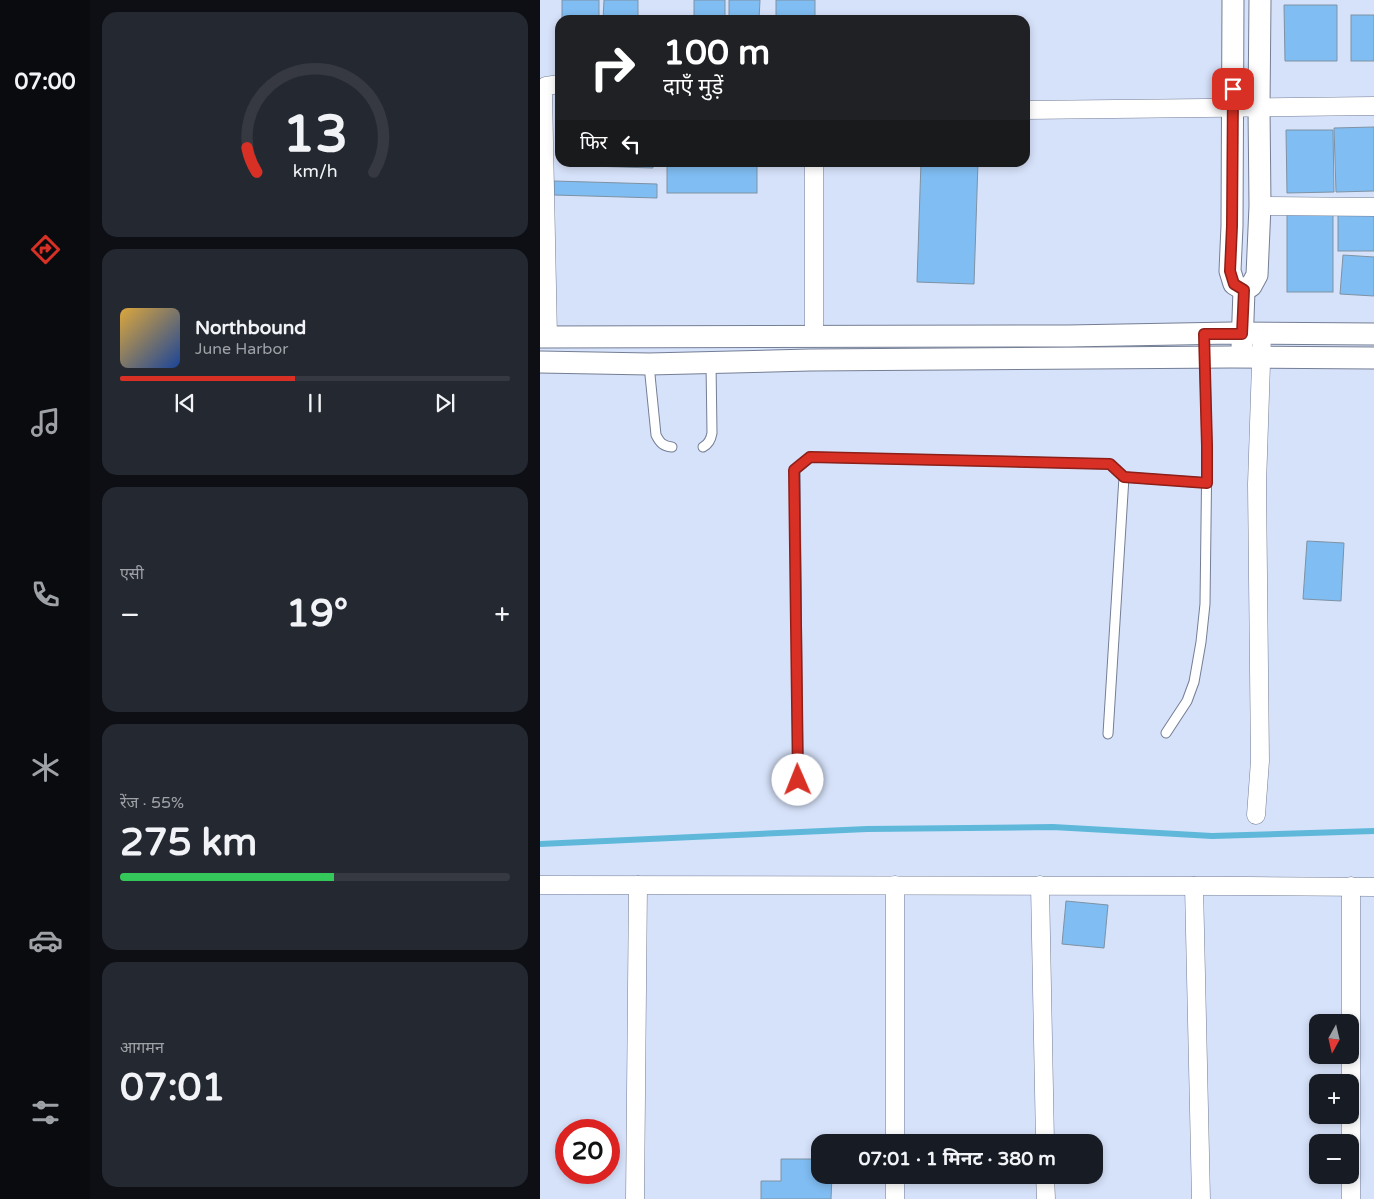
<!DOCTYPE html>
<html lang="hi">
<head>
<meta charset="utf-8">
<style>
	:root { --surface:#171b24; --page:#242831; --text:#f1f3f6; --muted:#9ea1a6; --line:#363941; --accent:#d93025 }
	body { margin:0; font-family:"Varela Round","Noto Sans Devanagari",sans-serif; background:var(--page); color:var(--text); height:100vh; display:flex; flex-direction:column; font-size:19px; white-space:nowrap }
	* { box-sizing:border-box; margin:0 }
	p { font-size:16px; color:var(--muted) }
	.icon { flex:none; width:28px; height:28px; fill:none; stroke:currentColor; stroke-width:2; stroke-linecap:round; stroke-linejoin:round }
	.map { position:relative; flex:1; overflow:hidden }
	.sheet { display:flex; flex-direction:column; gap:12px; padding:12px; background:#0d0f14; width:450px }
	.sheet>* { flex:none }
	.hud { position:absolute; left:15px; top:15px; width:475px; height:152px; border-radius:15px; box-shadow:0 2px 8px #0003; background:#202124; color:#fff; overflow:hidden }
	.needle { width:32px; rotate:188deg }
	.controls { position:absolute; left:769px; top:1014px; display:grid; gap:10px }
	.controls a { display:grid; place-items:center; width:50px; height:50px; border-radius:10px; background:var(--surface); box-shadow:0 2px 8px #0003; font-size:25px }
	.speed { position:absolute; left:15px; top:1119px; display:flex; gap:10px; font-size:25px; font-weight:700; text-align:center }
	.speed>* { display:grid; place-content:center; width:65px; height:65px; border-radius:50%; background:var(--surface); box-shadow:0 2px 8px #0003; line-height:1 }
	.speed .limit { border:8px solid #d22; background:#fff; color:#111 }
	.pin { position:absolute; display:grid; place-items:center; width:42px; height:42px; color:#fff; margin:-21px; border-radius:10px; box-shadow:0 2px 8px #0006 }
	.me { position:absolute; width:55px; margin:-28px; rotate:359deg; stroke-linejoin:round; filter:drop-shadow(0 0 4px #0008) }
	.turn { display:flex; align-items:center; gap:18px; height:105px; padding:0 25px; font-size:22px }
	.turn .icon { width:65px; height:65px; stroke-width:2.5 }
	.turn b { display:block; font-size:35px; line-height:42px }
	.then { display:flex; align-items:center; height:48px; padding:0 25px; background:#0003; gap:10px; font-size:19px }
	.big { font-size:38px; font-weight:700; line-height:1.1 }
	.sheet .tile { flex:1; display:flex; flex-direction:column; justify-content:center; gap:8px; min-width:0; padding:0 18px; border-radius:15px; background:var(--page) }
	.sheet .dial { align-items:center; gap:0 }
	.dial svg { height:130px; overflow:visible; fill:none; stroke:var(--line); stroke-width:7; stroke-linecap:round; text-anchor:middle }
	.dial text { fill:var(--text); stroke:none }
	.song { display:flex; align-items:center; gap:15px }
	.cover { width:60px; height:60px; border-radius:8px; background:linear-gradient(135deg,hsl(40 70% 55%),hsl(220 70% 35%)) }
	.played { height:5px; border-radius:2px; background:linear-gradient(90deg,var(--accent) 45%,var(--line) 45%) }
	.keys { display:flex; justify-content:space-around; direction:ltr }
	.heat { display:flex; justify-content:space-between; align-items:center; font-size:28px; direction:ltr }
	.charge { height:8px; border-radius:4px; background:linear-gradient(90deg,#34c759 55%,var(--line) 0) }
	.trip { position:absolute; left:271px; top:1134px; width:292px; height:50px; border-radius:15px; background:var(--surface); box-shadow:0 2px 8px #0003; font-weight:700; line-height:50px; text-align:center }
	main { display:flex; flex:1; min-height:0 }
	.menu { display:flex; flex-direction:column; width:90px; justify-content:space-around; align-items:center; background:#090b0e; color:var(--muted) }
	.menu .icon { width:35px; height:35px }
	.menu .selected { color:var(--accent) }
	.menu b { font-size:22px; color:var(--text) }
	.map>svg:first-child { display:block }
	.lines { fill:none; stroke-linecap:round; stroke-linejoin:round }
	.stream { stroke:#5fb8da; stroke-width:6 }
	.building { fill:#80bdf2; stroke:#7e92a4 }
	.service-casing { stroke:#747e94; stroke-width:11 }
	.minor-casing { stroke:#747e94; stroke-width:19 }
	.tertiary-casing { stroke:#747e94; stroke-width:23 }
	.service { stroke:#fff; stroke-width:9 }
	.minor { stroke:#fff; stroke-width:18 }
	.tertiary { stroke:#fff; stroke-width:21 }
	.route-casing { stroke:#8d1f18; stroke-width:12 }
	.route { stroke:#d93025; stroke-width:9 }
</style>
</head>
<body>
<main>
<nav class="menu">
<b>07:00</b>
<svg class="icon selected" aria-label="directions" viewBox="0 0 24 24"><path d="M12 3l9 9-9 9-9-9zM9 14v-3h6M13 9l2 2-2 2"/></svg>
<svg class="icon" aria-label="music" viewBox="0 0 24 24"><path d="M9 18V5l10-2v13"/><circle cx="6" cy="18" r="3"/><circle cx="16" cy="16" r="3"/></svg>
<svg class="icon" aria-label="phone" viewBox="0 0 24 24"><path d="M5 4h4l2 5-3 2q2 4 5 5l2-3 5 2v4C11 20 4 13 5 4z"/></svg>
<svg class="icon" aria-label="climate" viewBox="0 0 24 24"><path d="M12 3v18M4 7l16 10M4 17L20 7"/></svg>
<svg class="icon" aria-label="car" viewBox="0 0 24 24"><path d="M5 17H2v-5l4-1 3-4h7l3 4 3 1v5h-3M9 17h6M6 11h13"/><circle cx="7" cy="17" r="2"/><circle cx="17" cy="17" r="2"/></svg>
<svg class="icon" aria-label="filters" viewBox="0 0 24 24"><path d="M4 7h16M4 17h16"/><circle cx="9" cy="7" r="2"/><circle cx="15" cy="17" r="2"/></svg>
</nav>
<section class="sheet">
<div class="tile dial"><svg viewBox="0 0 100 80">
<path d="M14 69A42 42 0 1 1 86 69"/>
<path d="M14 69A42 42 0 0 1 8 54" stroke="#d93025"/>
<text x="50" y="56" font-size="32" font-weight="700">13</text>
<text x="50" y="72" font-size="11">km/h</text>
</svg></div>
<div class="tile">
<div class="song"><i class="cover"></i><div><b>Northbound</b><p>June Harbor</p></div></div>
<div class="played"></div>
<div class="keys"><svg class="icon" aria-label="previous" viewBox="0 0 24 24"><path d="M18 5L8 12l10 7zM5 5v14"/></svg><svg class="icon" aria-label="pause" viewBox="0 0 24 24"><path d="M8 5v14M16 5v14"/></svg><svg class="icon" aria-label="next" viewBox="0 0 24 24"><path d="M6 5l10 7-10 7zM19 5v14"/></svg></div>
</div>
<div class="tile"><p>एसी</p>
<div class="heat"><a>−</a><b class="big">19°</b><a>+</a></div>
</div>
<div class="tile"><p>रेंज · 55%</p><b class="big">275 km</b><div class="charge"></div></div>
<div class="tile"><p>आगमन</p><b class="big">07:01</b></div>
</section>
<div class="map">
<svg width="834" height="1199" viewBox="0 0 834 1199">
	<rect width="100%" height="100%" fill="#d6e2fa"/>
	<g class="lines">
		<!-- stream -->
		<polyline class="stream" points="0,844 327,829 513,827 672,836 834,831"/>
	</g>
	<!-- building -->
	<g class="building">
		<rect x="22" y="0" width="37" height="20"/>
		<polygon points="64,0 98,0 98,20 63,20"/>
		<rect x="154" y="0" width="31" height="20"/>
		<polygon points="189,0 220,0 219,20 189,20"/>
		<rect x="236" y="0" width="39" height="20"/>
		<polygon points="744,5 797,5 797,61 745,61"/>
		<rect x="811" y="15" width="23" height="46"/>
		<polygon points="834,127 834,191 796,192 794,128"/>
		<polygon points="746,130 793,130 794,192 747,193"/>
		<polygon points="50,162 113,162 113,168 50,166"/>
		<rect x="127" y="162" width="90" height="31"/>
		<polygon points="381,162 438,162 434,284 377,282"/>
		<polygon points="14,181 117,184 117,198 14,195"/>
		<rect x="747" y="211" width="46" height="81"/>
		<rect x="798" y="211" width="36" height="40"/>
		<polygon points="803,255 834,257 834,296 800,294"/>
		<polygon points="767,541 804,543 801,601 763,599"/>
		<polygon points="526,901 568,905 564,948 522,944"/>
		<polygon points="241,1159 280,1159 280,1175 292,1175 291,1199 221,1199 221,1181 241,1181"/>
	</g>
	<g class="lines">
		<!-- service casing -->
		<g class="service-casing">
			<g id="service">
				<path d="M109 365 116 435C120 443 123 446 132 447"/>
				<path d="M163 447C169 444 171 439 172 433L171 363"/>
				<polyline points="626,733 647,701 654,682 661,642 665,604 667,446 664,334"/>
				<polyline points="568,734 584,477"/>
				<polyline points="258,780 255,470 270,457 570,464 584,477 667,483"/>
			</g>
		</g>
		<!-- minor casing -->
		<g class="minor-casing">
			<g id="minor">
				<polyline points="485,110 834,106"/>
				<polyline points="274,162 274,336"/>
				<polyline points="720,206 834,207"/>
				<polyline points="8,337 3,93 6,86 20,84"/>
				<polyline points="716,815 720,761 717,484 722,334"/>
				<polyline points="0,885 708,886 834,887"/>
				<polyline points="355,885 355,1142"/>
				<polyline points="500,885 505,1142"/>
				<polyline points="654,886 661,1199"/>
				<polyline points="355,1175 355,1199"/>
				<polyline points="505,1175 506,1199"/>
				<polyline points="95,1199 98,885"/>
				<polyline points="811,1199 811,886"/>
			</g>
		</g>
		<!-- tertiary casing -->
		<g class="tertiary-casing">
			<g id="tertiary">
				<polyline points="693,0 692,226 690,271 694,284 704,290"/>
				<polyline points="704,290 711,286 717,275 720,206 719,107 720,0"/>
				<polyline points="0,337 528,336 692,333 834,334"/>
				<polyline points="702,347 704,290"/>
				<polyline points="0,362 109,364 270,360 691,357 834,358"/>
			</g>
		</g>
		<!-- service -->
		<use href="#service" class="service"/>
		<!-- minor -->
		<use href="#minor" class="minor"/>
		<!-- tertiary -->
		<use href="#tertiary" class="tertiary"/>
	</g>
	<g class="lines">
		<!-- route casing -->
		<g class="route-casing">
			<polyline id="route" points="258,780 254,470 270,457 570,464 584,477 667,483 667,446 664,334 702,334 704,290 694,284 690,271 692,226 693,89"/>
		</g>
		<!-- route -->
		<use href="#route" class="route"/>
	</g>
</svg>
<div class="controls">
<a><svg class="needle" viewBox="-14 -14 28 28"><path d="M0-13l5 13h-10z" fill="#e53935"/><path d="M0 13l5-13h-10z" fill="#9ea1a6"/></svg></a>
<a>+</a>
<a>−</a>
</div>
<div class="speed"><div class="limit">20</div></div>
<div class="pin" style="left:693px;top:89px;background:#d93025"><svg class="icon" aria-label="arrive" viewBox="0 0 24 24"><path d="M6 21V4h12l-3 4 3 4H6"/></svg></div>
<svg class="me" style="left:258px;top:780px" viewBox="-20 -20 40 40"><circle r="19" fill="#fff"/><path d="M0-13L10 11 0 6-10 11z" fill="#d93025"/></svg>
<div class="trip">07:01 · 1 मिनट · 380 m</div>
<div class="hud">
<div class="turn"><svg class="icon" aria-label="right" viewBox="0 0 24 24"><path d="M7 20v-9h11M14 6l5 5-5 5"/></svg><div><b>100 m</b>दाएँ मुड़ें</div></div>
<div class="then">फिर<svg class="icon" aria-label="left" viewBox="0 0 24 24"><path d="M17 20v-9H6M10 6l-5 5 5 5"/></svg></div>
</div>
</div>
</main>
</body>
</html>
